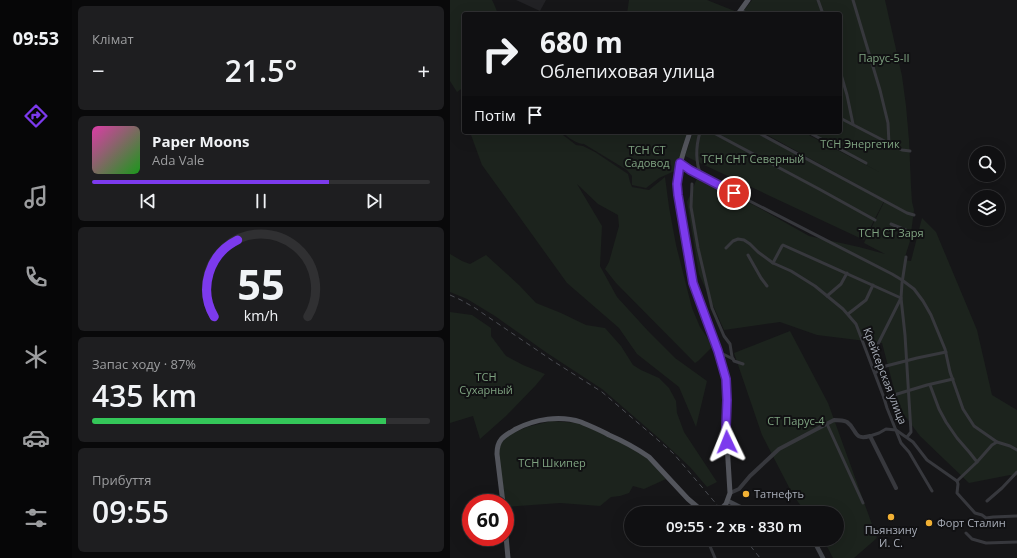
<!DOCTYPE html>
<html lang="uk">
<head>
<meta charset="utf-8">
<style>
	:root { --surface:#101012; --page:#1e1e20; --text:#f1f3f6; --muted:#9c9d9f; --line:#303032; --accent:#7c3aed }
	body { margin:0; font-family:"Open Sans",sans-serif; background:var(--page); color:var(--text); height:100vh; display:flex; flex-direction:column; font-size:15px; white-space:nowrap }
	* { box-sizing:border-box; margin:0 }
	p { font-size:13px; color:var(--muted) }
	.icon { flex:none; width:22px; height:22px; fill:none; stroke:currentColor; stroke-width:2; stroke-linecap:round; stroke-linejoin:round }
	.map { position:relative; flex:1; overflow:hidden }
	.panel { display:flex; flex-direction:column; gap:6px; padding:6px; background:#09090a; width:378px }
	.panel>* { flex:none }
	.hud { position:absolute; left:12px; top:12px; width:380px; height:122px; border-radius:4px; box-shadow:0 4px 16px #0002,0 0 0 1px var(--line); background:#101012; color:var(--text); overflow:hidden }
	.tools { position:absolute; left:519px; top:146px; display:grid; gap:8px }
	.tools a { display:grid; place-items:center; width:36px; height:36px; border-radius:50%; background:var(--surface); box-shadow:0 4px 16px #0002,0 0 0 1px var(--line); font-size:20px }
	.speed { position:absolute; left:12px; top:494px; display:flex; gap:8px; font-size:20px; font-weight:700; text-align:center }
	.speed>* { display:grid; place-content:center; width:52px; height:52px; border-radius:50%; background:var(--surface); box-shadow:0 4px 16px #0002,0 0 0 1px var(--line); line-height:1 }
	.speed .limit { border:6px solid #d22; background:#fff; color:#111 }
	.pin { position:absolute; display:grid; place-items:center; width:34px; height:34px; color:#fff; margin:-17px; border:2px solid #fff; border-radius:50%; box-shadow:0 1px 4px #0007 }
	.me { position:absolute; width:44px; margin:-22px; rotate:358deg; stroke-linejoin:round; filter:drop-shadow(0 0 3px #0008) }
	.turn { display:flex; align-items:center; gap:14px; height:84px; padding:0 12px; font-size:18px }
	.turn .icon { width:52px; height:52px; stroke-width:2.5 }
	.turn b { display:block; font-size:28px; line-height:34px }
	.then { display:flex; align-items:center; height:38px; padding:0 12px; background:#0003; gap:8px; font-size:15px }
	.big { font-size:30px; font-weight:600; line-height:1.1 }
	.panel .card { flex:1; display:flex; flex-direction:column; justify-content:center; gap:6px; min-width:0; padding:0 14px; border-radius:6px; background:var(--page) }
	.panel .dial { align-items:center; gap:0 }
	.dial svg { height:104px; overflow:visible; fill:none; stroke:var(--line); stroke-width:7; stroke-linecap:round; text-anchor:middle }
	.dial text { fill:var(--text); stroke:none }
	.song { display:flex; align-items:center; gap:12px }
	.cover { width:48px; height:48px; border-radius:6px; background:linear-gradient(135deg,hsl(320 70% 55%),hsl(120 70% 35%)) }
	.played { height:4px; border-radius:2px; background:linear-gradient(90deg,var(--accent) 70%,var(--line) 70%) }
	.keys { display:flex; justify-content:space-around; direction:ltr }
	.heat { display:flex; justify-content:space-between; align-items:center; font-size:22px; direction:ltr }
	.charge { height:6px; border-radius:3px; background:linear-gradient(90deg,#34c759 87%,var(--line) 0) }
	.trip { position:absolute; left:174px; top:506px; width:220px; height:40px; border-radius:20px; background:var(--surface); box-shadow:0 4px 16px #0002,0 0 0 1px var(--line); font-weight:600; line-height:40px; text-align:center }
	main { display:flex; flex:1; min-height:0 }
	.tabs { display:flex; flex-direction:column; width:72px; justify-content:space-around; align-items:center; background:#060607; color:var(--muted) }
	.tabs .icon { width:28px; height:28px }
	.tabs .selected { color:var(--accent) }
	.tabs b { font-size:18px; color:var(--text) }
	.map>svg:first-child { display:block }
	.built { fill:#222225 }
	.green { fill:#1c231d }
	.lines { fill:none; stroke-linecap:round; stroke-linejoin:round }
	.minor { stroke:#37383d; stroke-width:3 }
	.tertiary { stroke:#37383d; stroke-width:4 }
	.secondary { stroke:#45474d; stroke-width:4.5 }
	.primary { stroke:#53555c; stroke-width:5 }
	.rail { stroke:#4a4c52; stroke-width:1; stroke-dasharray:5 4; stroke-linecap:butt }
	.route-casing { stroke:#51269a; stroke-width:10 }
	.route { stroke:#7c3aed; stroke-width:7 }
	.poi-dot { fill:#f2b134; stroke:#111113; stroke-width:1.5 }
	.labels { text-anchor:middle; stroke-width:4; stroke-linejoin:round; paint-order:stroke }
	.park-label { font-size:11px; fill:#7fa381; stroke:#111113 }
	.street-label { font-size:11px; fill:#a8adb8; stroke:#111113 }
	.poi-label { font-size:11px; fill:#a8adb8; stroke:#111113; text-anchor:start }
</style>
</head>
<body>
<main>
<nav class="tabs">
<b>09:53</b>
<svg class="icon selected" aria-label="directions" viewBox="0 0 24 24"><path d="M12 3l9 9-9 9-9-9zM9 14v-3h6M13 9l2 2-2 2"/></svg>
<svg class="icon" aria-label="music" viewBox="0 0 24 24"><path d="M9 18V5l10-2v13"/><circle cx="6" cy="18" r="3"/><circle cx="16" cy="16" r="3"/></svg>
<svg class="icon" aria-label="phone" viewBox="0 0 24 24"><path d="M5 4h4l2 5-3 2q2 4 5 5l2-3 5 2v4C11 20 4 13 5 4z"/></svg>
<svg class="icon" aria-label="climate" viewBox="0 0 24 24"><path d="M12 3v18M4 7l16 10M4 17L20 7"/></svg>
<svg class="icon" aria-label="car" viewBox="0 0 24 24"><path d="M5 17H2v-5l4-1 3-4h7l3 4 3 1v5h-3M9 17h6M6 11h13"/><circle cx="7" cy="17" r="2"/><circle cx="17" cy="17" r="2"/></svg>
<svg class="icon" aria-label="filters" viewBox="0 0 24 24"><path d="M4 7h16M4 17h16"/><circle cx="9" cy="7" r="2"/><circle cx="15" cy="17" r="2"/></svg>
</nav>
<section class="panel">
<div class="card"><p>Клімат</p>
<div class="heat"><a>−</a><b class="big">21.5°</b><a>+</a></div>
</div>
<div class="card">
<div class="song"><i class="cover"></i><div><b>Paper Moons</b><p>Ada Vale</p></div></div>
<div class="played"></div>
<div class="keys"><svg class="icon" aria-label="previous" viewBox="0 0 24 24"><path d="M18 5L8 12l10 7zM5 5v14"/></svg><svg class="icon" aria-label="pause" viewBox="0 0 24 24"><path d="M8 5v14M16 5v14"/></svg><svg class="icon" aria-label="next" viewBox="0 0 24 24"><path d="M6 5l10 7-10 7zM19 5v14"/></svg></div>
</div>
<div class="card dial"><svg viewBox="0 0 100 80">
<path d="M14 69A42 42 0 1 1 86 69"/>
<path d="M14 69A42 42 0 0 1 32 10" stroke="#7c3aed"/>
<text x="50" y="56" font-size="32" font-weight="700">55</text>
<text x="50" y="72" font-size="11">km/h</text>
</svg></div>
<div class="card"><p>Запас ходу · 87%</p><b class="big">435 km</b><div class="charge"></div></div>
<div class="card"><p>Прибуття</p><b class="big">09:55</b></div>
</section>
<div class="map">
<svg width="567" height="558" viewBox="0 0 567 558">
	<rect width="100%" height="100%" fill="#161618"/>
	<!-- built -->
	<polygon class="built" points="66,0 96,0 90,11"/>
	<!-- green -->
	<g class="green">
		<polygon points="0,0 42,0 44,4 48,14 14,14 14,87 7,92 0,81"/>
		<polygon points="179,0 257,0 287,12 286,14 177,14"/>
		<polygon points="302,0 368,0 372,14 292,14 295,9"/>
		<polygon points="369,0 435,0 452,76 456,106 459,140 461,186 462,202 464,210 460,241 454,260 461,261 472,218 486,232 527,330 542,395 567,410 567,476 560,475 519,483 470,436 449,408 432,343 367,335 330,322 274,330 249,274 237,202 248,176 311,209 359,236 409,247 435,254 414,243 435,200 312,132 353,132 431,173 355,132 390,132 390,14 373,14"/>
		<polygon points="20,132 110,132 113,135 126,145 133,146 145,152 178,174 180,182 182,187 199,190 215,177 219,207 226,245 242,308 250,327 263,346 248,361 245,363 166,283 155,269 159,262 169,226 168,215 148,204 127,184 152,226 150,266 167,297 199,332 225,358 257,381 246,427 229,387 187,354 169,328 117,283 32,165"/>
		<path d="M113 132H239L227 170 209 178 196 188 182 185V176L177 170 134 144C127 144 118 138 113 132Z"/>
		<polygon points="243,132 307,132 434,201 414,240 235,156"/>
		<polygon points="0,254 12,261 20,264 36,255 69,285 86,303 111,313 136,325 155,328 171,346 183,365 191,370 209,378 219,388 226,401 227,413 234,432 267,482 257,487 240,467 211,440 152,389 97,353 45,316 17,299 0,292"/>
		<polygon points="0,312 22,315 41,328 41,336 56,356 73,365 95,374 86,385 56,416 30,439 23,416 0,423"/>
		<polygon points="340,331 378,403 427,538 404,558 383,558 373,539 387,539 387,513 356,513 343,495 312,435 284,353"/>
		<polygon points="101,421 129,423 172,443 197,458 216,479 194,489 183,486 179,493 170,496 161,497 150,506 110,503 56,507 48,452 52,442 59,435 77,427"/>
	</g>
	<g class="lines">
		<!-- minor -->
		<g class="minor">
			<polyline points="368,0 373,14"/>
			<polyline points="403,0 430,90 438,123 439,144"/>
			<polyline points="291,10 298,14"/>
			<polyline points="390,71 397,95 403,124"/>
			<polyline points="390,118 452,150 460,151"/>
			<path d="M250 132C246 146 245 161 251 175"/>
			<polyline points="262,132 369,189 425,220"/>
			<polyline points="307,132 457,213 464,215"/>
			<polyline points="358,132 416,163"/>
			<polyline points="230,163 251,176 442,274 452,280 464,289 473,301 481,315 495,349 500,372 513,409 524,426 547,442 560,446 567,450"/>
			<polyline points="242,184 241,207 248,248 262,308 274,336 280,344 282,357 284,361 293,364"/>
			<polyline points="441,224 458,231 462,232"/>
			<polyline points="276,248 283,241 288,239 294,240 300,244 308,252 323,263 341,271 365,286 393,309 406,324 434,398 437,408 451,443 459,452 482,491"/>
			<polyline points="298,255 311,278 317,286"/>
			<polyline points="456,257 452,283 451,298 455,335 461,432 457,437"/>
			<polyline points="323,263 332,246 333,245 451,298 428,344"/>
			<polyline points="377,296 391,284 397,273"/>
			<polyline points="398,314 416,300 423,285"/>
			<polyline points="273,354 283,359"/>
			<polyline points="425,373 436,366 467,358 496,352"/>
			<polyline points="480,385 489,409 496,422 507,438 520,453 527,462"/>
			<polyline points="434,398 477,385 503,379"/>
			<polyline points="377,424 413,503"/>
			<polyline points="420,436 429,433 436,429 446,430 463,442 477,460 507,481 508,484 507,493 525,513 532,515 536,518 543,517 567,516"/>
			<polyline points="507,481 527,462 542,445 547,442"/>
			<polyline points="537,501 552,488 567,472"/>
			<polyline points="516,533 522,539 536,543 567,542"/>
			<polyline points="257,539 265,558"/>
		</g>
		<!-- tertiary -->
		<path class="tertiary" d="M280 493 289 489 300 476 329 449 384 420C388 420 393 420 397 422 407 429 403 441 420 436L446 488"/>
		<!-- secondary -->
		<g class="secondary">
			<polyline points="278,501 290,507 309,513"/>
			<polyline points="363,539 373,558"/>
		</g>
		<!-- primary -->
		<g class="primary">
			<polyline points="288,14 298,0"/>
			<path d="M240 132C233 153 226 172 227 195L243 283 268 351 276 379 277 400 276 427 280 493 276 504 271 509 264 513"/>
			<path d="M53 503 47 454C47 439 54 436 66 429 85 419 110 415 131 422 140 426 150 430 159 435 173 441 186 448 199 457L238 499 251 510 257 513"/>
			<polyline points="55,525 58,558"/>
		</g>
		<!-- rail -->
		<g class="rail">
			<polyline points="0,295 11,300 25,308 103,361 152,392 223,453 274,513"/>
			<polyline points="295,539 310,558"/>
		</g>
	</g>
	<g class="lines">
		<!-- route casing -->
		<g class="route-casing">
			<polyline id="route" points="277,442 276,427 277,400 276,379 268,351 243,283 228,195 227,184 230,163 240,170 284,193"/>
		</g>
		<!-- route -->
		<use href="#route" class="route"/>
	</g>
	<!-- markers -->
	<g class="poi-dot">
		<circle cx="296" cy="494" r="4"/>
		<circle cx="441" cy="517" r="4"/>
		<circle cx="479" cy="523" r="4"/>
	</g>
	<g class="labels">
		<!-- park labels -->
		<g class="park-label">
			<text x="434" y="62">Парус-5-II</text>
			<text x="410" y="148">ТСН Энергетик</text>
			<text x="197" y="154">ТСН СТ<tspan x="197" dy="13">Садовод</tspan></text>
			<text x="303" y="163">ТСН СНТ Северный</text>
			<text x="441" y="237">ТСН СТ Заря</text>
			<text x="36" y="381">ТСН<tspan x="36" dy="13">Сухарный</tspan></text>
			<text x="346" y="425">СТ Парус-4</text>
			<text x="102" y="467">ТСН Шкипер</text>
		</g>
		<!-- street labels -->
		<g class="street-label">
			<text transform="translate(435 376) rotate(69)" y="4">Крейсерская улица</text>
		</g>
		<!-- poi labels -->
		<g class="poi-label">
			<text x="304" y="498">Татнефть</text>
			<text x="487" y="527">Форт Сталин</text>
			<text x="441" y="534" text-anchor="middle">Пьянзину<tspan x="441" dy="13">И. С.</tspan></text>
		</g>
	</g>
</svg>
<div class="tools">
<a><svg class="icon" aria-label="search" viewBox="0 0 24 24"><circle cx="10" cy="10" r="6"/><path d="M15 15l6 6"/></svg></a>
<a><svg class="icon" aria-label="layers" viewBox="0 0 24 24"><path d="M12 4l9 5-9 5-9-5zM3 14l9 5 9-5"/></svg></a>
</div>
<div class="speed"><div class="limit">60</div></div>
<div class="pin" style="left:284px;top:193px;background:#d93025"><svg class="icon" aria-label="arrive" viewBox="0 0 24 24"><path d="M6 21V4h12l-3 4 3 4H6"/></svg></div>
<svg class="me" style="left:277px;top:442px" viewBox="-20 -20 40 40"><path d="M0-17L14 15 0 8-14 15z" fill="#7c3aed" stroke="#fff" stroke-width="4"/></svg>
<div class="trip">09:55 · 2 хв · 830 m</div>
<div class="hud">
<div class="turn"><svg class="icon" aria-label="right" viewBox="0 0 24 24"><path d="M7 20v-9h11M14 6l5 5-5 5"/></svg><div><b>680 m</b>Облепиховая улица</div></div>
<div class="then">Потім<svg class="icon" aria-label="arrive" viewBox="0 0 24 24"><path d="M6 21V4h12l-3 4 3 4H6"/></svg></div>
</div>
</div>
</main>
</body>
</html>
